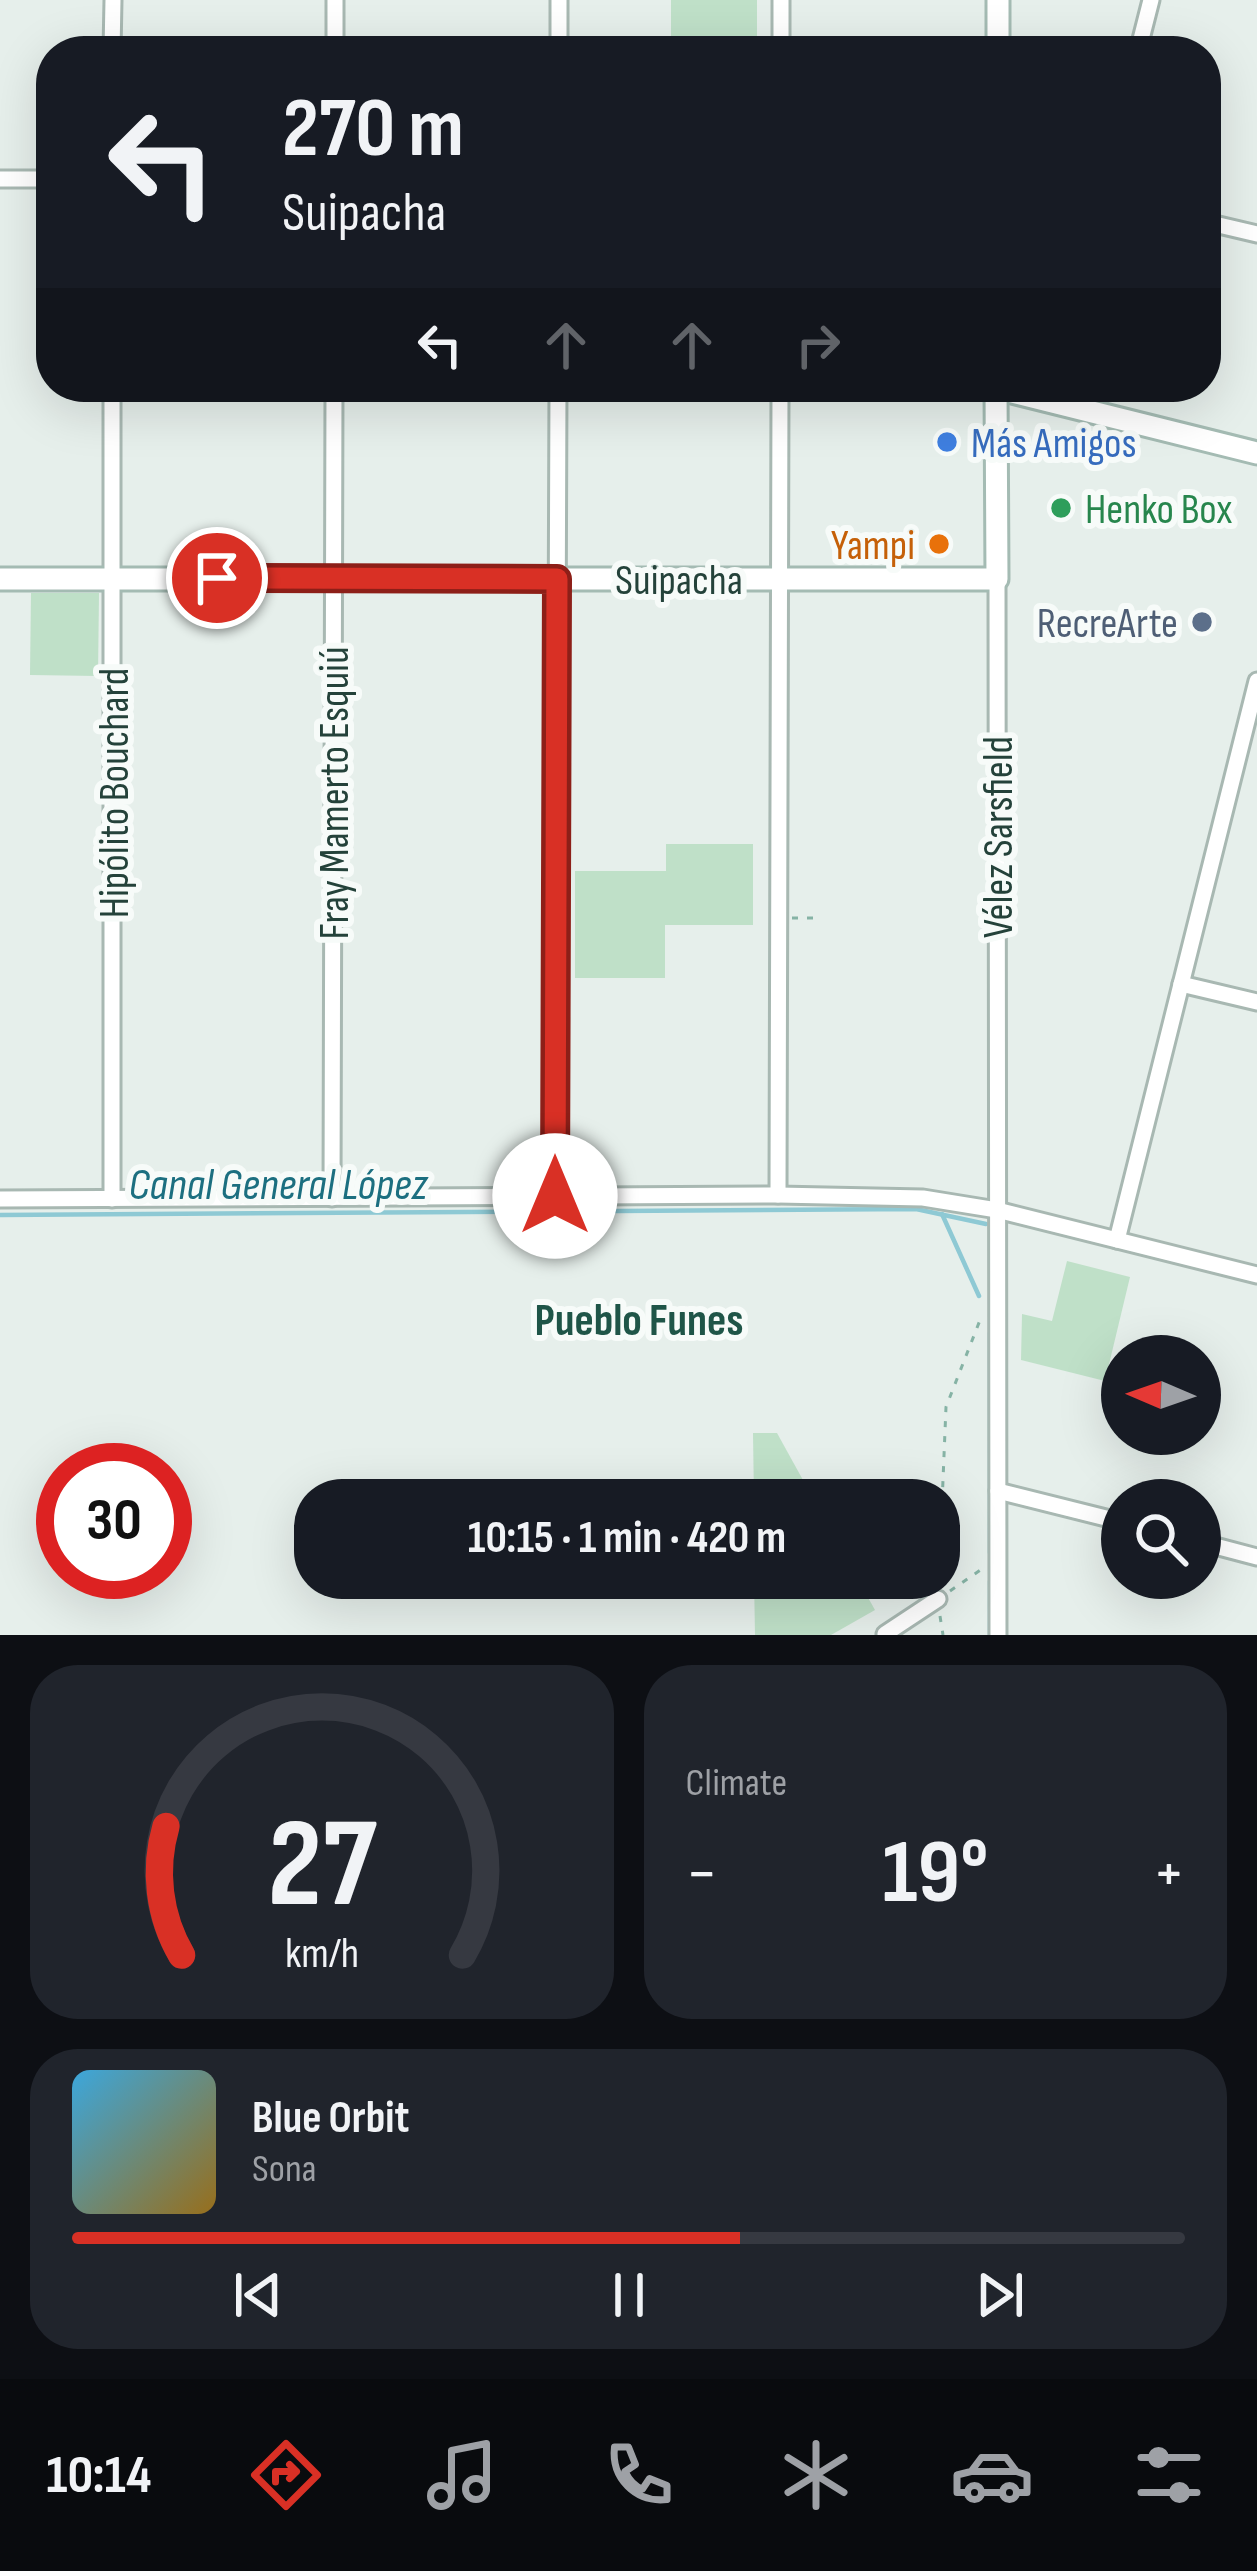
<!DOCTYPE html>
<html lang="en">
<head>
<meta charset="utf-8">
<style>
	:root { --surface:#171b24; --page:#20242c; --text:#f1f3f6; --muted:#9ea1a6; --line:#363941; --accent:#d93025 }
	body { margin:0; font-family:"Sofia Sans Condensed",sans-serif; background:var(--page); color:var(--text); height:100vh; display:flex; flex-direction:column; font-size:45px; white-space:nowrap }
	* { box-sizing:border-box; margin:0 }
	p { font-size:39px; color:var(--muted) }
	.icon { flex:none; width:66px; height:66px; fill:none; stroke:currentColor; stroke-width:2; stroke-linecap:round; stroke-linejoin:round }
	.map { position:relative; height:1635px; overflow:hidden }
	.side { display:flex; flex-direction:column; gap:30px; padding:30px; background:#0d0f14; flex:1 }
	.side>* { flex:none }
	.guide { position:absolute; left:36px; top:36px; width:1185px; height:366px; border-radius:48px; box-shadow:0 12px 48px #0002; background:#171b24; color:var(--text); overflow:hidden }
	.needle { width:78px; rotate:272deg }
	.tools { position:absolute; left:1101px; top:1335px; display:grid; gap:24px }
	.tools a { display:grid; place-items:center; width:120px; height:120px; border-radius:50%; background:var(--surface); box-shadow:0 12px 48px #0002; font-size:60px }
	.speed { position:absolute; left:36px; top:1443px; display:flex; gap:24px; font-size:60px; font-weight:700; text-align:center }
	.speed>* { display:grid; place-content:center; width:156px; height:156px; border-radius:50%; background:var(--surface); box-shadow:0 12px 48px #0002; line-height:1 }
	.speed .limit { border:18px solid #d22; background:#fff; color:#111 }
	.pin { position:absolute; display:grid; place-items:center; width:102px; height:102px; color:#fff; margin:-51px; border:6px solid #fff; border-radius:50%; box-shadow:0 3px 12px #0007 }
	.me { position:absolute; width:132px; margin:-66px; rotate:0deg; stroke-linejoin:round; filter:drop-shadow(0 0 9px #0008) }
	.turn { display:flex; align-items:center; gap:42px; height:252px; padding:0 48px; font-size:54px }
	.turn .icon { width:156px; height:156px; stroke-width:2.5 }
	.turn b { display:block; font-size:84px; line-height:102px }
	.lanes { display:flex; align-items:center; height:114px; padding:0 48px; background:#0003; justify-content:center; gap:60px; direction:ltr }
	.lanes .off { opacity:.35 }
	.big { font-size:90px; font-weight:700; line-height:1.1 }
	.side .card { flex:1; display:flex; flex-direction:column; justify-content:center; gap:18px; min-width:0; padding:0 42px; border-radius:48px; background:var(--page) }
	.side .dial { align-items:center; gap:0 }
	.dial svg { height:312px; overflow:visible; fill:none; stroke:var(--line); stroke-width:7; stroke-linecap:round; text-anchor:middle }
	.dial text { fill:var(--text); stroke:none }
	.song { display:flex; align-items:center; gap:36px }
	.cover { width:144px; height:144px; border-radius:18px; background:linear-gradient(135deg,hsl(200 70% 55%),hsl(40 70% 35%)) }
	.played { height:12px; border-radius:6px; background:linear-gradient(90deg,var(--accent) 60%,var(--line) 60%) }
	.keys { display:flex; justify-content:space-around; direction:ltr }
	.heat { display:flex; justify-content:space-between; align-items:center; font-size:66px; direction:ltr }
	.side .tiles { flex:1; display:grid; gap:30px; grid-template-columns:1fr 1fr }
	.card:last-child { grid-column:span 2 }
	.trip { position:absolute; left:294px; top:1479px; width:666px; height:120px; border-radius:48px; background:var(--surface); box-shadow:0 12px 48px #0002; font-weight:700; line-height:120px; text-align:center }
	.tabs { display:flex; height:192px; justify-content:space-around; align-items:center; background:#090b0e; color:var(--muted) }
	.tabs .icon { width:84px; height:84px }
	.tabs .active { color:var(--accent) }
	.tabs b { font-size:54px; color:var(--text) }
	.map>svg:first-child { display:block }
	.green { fill:#bfe0c8 }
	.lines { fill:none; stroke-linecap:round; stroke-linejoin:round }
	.stream { stroke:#8ec9d4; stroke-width:4.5 }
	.street-casing { stroke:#a8b8b2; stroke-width:21 }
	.secondary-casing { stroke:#a4bbb3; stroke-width:27 }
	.path { stroke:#86b3a5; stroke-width:3; stroke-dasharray:6 9; stroke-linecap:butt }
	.street { stroke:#fff; stroke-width:15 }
	.secondary { stroke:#fff; stroke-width:21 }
	.route-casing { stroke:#8d1f18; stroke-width:30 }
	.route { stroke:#d93025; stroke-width:21 }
	.shop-dot { fill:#3f7fe0; stroke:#f7fbf9; stroke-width:4.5 }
	.leisure-dot { fill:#2e9e5b; stroke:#f7fbf9; stroke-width:4.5 }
	.food-dot { fill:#e8710a; stroke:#f7fbf9; stroke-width:4.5 }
	.service-dot { fill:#5c6f8a; stroke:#f7fbf9; stroke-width:4.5 }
	.labels { text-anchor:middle; stroke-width:12; stroke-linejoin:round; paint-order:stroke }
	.shop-label { font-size:42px; fill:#366cbe; stroke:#f7fbf9; text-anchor:start }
	.leisure-label { font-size:42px; fill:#27864d; stroke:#f7fbf9; text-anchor:start }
	.food-label { font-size:42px; fill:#c56008; stroke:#f7fbf9; text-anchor:end }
	.street-label { font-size:42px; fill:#24423a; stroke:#f7fbf9 }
	.service-label { font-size:42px; fill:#4e5e75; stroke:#f7fbf9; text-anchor:end }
	.water-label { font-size:45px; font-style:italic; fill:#1c6f80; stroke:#f7fbf9 }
	.neighbourhood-label { font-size:45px; font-weight:bold; fill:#1f5548; stroke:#f7fbf9 }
</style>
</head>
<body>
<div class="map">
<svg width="1257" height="1635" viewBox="0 0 1257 1635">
	<rect width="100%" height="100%" fill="#e6efeb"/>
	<!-- green -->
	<g class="green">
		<rect x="671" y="0" width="86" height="51"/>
		<polygon points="31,593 99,593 98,676 30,675"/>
		<polygon points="666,844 753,844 753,925 665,925 665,978 575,978 575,871 666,871"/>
		<polygon points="1067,1261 1130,1277 1105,1381 1021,1360 1022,1314 1052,1321"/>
		<polygon points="753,1433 777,1433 814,1500 754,1500"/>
		<polygon points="754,1578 857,1578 875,1610 831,1635 755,1635"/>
	</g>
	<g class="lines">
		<!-- stream -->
		<g class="stream">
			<polyline points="942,1214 979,1296"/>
			<polyline points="0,1215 916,1209 986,1224"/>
			<polyline points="990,1553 990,1333"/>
			<polyline points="990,1581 990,1635"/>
		</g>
		<!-- street casing -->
		<g class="street-casing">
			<g id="street">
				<polyline points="112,51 113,0"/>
				<polyline points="335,51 335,0"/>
				<polyline points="559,51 559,0"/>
				<polyline points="781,51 781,0"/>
				<polyline points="1138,51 1151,0"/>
				<polyline points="0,179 51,179"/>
				<polyline points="1206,222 1257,234"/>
				<polyline points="997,579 998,1635"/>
				<polyline points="1181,984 1257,1002"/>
				<polyline points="778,1195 780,387"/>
				<polyline points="555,1196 558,387"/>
				<polyline points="332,1198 334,387"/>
				<polyline points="0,1199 778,1195 923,1198 997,1210 1257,1275"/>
				<polyline points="112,1199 112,387"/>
				<polyline points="1117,1240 1257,681"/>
				<polyline points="998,1491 1122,1522"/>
				<polyline points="1200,1542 1257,1557"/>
				<polyline points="885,1634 938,1599"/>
			</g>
		</g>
		<!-- secondary casing -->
		<g class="secondary-casing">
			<g id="secondary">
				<polyline points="998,51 998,0"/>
				<polyline points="996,388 1257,453"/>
				<polyline points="0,579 997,579 996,387"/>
			</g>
		</g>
		<!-- path -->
		<g class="path">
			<polyline points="792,918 820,918"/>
			<polyline points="939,1577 946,1407 982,1315"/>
			<polyline points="950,1591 982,1569"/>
			<polyline points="940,1616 943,1635"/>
		</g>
		<!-- street -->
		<use href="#street" class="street"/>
		<!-- secondary -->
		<use href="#secondary" class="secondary"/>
	</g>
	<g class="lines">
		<!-- route casing -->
		<g class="route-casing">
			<polyline id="route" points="217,578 557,579 555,1196"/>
		</g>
		<!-- route -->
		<use href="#route" class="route"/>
	</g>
	<!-- markers -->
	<circle class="shop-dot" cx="947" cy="442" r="12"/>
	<circle class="leisure-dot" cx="1061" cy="508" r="12"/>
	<circle class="food-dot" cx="939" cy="544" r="12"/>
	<circle class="service-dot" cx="1202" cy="622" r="12"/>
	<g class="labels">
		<!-- shop labels -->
		<g class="shop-label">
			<text x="971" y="457">Más Amigos</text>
		</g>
		<!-- leisure labels -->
		<g class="leisure-label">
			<text x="1085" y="523">Henko Box</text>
		</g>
		<!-- food labels -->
		<g class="food-label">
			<text x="915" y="559">Yampi</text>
		</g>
		<!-- street labels -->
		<g class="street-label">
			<text x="679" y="594">Suipacha</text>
			<text transform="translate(113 793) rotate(-90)" y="15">Hipólito Bouchard</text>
			<text transform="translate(333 793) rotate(-90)" y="15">Fray Mamerto Esquiú</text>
			<text transform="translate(997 837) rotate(-90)" y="15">Vélez Sarsfield</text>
		</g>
		<!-- service labels -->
		<g class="service-label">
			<text x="1178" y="637">RecreArte</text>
		</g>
		<!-- water labels -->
		<g class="water-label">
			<text x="278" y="1199">Canal General López</text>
		</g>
		<!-- neighbourhood labels -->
		<g class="neighbourhood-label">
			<text x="639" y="1335">Pueblo Funes</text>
		</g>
	</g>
</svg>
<div class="tools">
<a><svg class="needle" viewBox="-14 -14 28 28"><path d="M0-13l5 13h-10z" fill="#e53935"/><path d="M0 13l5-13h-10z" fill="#9ea1a6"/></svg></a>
<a><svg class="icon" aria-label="search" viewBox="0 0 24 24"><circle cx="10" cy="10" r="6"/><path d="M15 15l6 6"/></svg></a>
</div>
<div class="speed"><div class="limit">30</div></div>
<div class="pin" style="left:217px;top:578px;background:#d93025"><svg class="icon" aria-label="arrive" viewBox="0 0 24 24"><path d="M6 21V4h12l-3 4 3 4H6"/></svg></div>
<svg class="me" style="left:555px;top:1196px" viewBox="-20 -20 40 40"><circle r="19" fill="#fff"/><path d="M0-13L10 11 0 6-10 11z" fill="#d93025"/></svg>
<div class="trip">10:15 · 1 min · 420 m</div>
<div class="guide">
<div class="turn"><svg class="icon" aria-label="left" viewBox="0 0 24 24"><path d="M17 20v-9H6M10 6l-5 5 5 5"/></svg><div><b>270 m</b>Suipacha</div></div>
<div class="lanes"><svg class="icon" aria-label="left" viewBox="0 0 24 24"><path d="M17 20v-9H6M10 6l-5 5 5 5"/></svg><svg class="icon off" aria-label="ahead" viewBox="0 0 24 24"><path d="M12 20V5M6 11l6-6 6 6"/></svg><svg class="icon off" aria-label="ahead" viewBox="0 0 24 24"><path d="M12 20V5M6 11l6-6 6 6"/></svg><svg class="icon off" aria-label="right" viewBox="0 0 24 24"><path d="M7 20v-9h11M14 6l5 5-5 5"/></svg></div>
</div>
</div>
<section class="side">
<div class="tiles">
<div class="card dial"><svg viewBox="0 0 100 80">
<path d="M14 69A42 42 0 1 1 86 69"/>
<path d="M14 69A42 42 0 0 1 10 36" stroke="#d93025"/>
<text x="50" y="56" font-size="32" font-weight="700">27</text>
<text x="50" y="72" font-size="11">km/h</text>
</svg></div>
<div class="card"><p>Climate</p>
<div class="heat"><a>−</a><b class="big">19°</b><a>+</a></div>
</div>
<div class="card">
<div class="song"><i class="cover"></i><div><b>Blue Orbit</b><p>Sona</p></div></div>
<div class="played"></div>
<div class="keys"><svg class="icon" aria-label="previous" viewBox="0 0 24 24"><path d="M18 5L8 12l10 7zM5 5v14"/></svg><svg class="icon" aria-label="pause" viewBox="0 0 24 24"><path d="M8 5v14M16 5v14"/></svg><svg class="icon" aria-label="next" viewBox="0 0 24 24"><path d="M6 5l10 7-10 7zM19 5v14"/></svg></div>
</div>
</div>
</section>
<nav class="tabs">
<b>10:14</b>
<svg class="icon active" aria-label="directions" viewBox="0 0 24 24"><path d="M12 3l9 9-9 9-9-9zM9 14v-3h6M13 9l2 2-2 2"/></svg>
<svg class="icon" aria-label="music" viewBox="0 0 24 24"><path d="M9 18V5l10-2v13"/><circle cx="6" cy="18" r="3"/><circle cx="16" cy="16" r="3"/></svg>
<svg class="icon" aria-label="phone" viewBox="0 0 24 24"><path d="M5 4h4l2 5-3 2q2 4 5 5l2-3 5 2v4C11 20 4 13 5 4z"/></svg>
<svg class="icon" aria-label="climate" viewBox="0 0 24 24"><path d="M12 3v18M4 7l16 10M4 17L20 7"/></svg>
<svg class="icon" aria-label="car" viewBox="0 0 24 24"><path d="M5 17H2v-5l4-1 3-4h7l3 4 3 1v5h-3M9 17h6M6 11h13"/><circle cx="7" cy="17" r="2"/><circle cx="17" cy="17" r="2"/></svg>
<svg class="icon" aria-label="filters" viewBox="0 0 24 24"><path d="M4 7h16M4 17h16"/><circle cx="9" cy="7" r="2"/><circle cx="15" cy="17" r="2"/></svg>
</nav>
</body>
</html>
